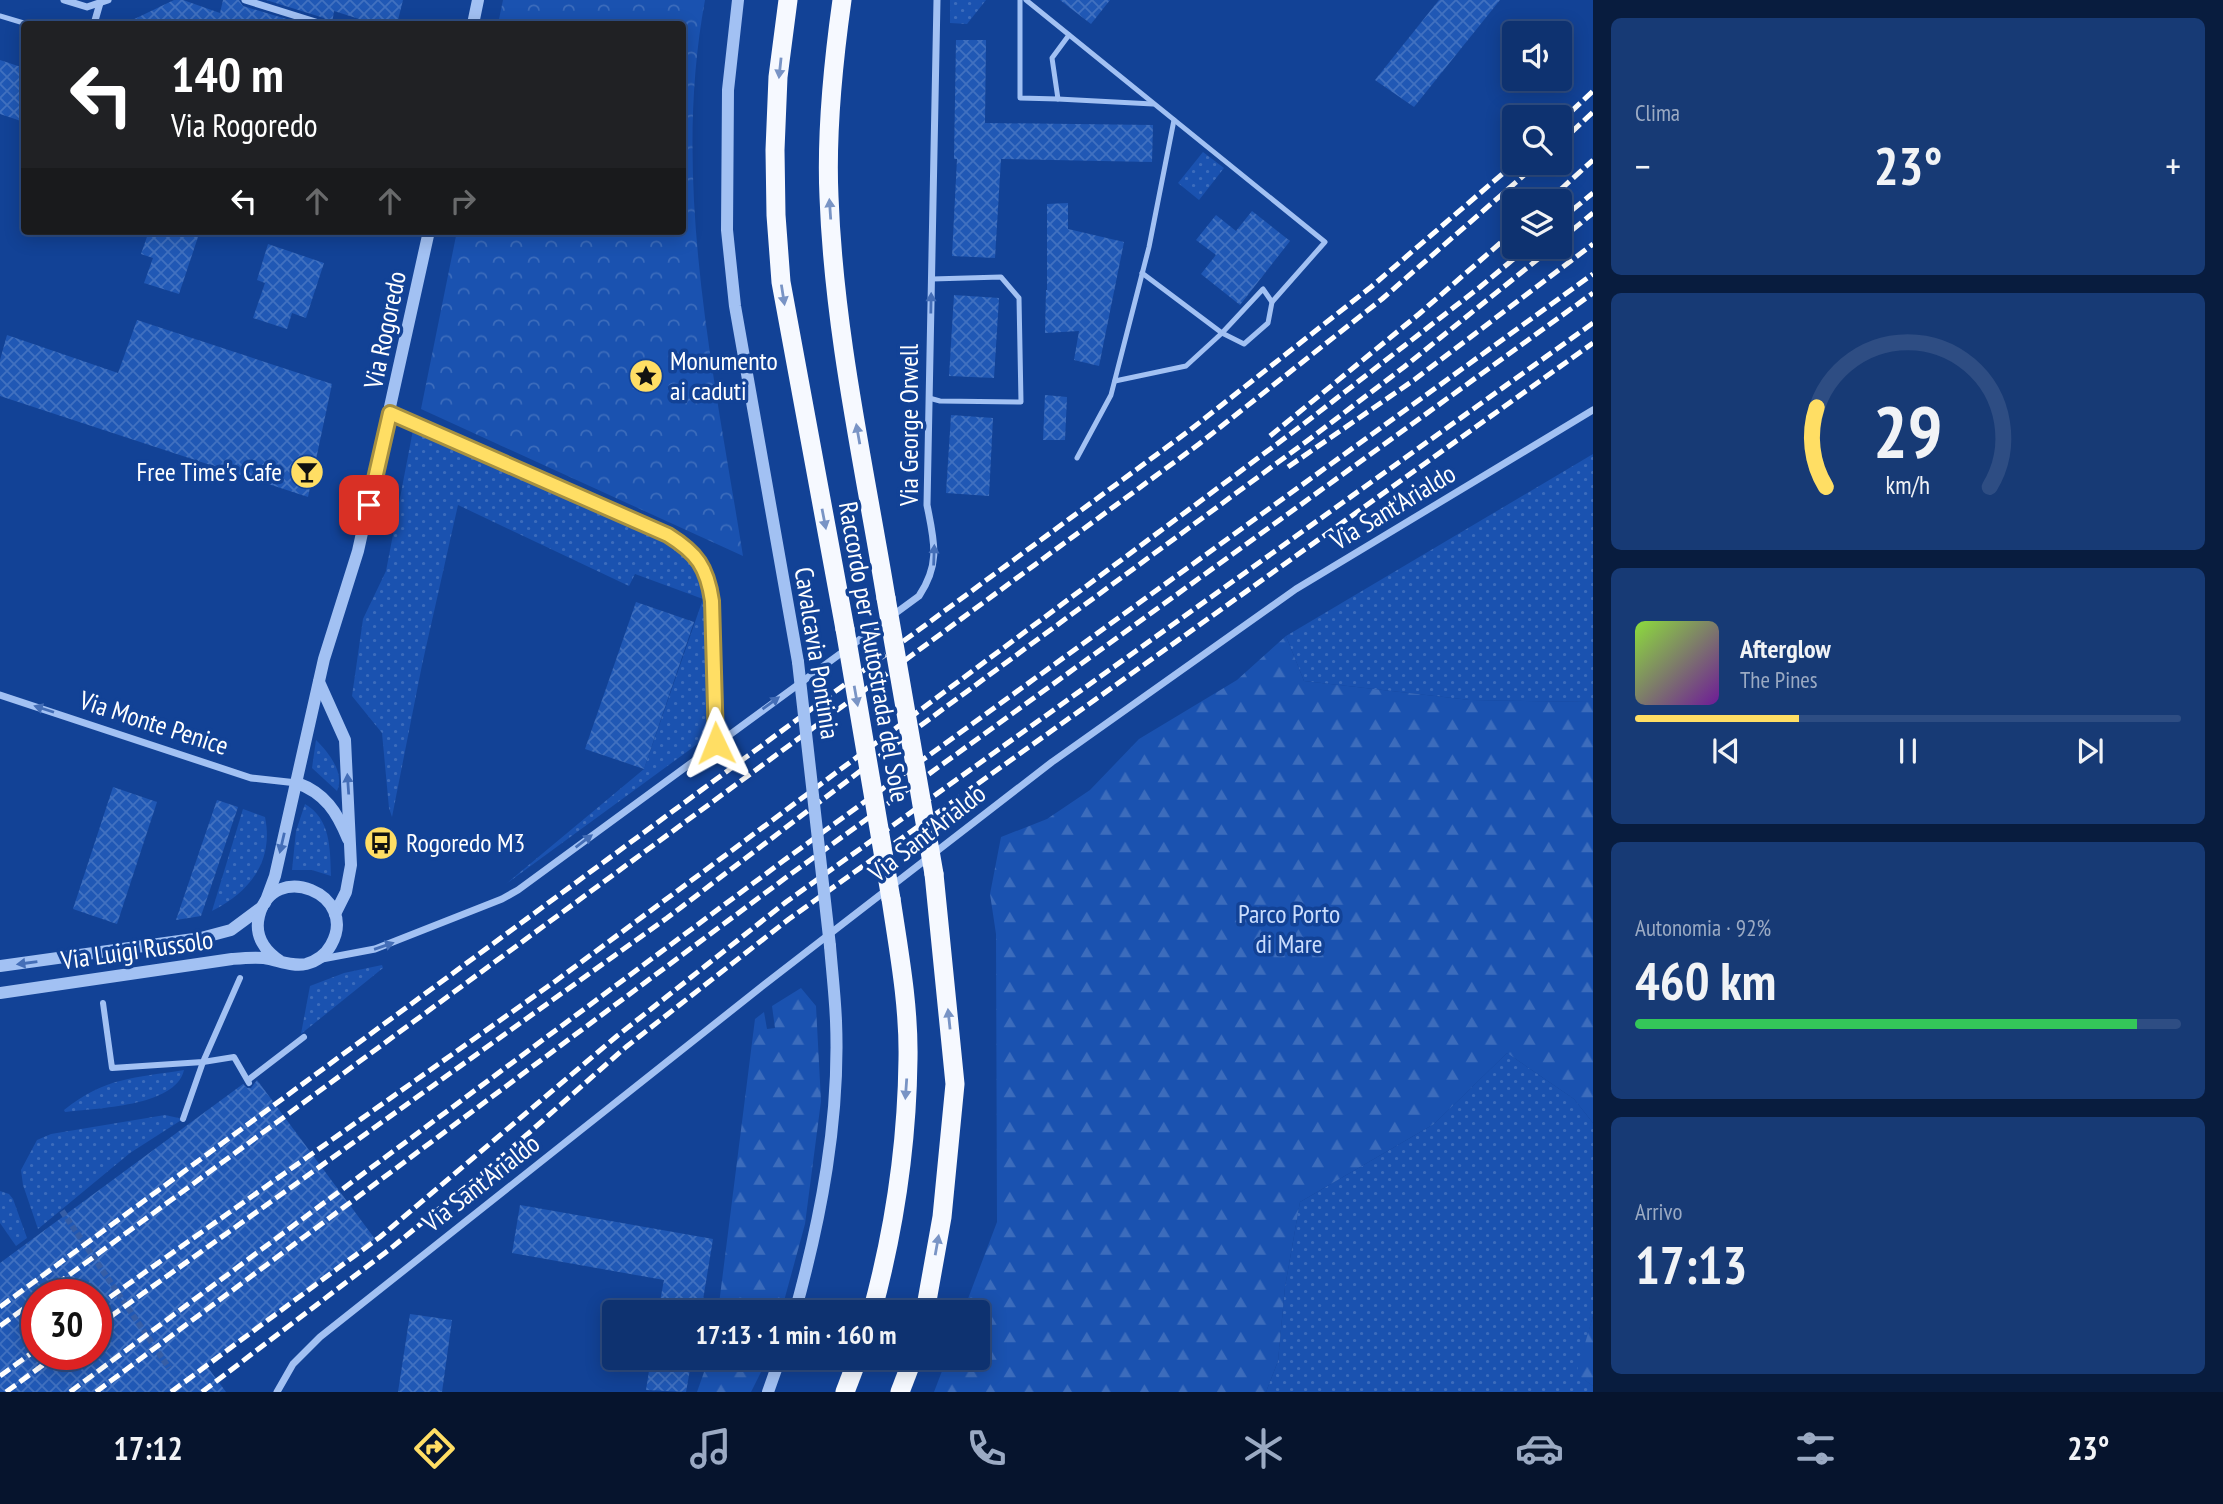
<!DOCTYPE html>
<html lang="it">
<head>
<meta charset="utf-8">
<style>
	:root { --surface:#0e3270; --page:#173a75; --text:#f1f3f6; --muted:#9baac3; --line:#2e4d83; --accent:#ffde64 }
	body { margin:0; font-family:"PT Sans Narrow",sans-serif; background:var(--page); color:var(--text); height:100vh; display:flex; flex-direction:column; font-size:26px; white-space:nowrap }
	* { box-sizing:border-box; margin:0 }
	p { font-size:23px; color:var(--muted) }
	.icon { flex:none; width:38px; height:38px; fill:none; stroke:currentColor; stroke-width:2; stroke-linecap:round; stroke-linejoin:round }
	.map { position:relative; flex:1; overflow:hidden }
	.panel { display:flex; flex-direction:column; gap:18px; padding:18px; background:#081c3e; width:630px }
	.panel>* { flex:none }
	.top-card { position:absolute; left:21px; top:21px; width:665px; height:214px; border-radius:7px; box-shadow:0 4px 18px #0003,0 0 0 2px var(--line); background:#202124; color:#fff; overflow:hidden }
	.buttons { position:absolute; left:1502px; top:21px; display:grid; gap:14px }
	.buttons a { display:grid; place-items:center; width:70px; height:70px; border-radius:7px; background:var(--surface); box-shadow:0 4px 18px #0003,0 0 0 2px var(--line); font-size:35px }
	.speed { position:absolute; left:21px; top:1279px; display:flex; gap:14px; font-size:35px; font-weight:700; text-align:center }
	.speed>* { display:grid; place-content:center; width:91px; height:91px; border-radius:50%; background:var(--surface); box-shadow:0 4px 18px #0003,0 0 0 2px var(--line); line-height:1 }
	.speed .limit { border:10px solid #d22; background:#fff; color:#111 }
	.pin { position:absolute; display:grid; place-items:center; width:60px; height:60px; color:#fff; margin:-30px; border-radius:14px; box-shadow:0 4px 10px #0006 }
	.me { position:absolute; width:77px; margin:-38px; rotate:358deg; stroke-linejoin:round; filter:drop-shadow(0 0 5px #0008) }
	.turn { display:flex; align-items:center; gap:24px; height:147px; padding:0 35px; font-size:32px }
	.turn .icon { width:91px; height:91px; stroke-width:2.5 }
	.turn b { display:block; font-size:49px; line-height:60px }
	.lanes { display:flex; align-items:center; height:66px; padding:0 35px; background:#0003; justify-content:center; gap:35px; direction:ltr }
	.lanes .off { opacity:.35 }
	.big { font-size:52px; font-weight:700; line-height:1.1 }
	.panel .tile { flex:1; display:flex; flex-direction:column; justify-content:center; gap:10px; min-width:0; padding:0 24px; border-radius:10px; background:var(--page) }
	.panel .dial { align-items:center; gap:0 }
	.dial svg { height:182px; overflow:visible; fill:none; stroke:var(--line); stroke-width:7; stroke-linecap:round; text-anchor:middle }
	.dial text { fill:var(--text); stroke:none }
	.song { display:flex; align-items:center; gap:21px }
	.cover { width:84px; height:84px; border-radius:10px; background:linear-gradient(135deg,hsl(90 70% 55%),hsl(280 70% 35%)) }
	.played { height:7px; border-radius:4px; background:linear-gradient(90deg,var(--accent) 30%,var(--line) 30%) }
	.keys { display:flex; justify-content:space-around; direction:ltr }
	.heat { display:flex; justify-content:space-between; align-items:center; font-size:38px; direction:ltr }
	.charge { height:10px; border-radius:5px; background:linear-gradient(90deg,#34c759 92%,var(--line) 0) }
	.trip { position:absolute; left:602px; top:1300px; width:388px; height:70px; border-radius:7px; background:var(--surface); box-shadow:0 4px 18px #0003,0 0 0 2px var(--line); font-weight:700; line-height:70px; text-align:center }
	.tab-bar { display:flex; height:112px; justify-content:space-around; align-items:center; background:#06142d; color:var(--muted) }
	.tab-bar .icon { width:49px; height:49px }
	.tab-bar .current { color:var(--accent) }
	.tab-bar b { font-size:32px; color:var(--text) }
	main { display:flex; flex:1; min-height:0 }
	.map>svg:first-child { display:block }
	.grass { fill:url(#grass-dots) }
	.forest { fill:url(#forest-firs) }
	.park { fill:url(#park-crowns) }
	.building { fill:url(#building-cross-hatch); fill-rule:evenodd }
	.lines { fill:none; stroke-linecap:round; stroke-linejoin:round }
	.pedestrian-tunnel { stroke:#365ea6; stroke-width:6; stroke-dasharray:6 3; stroke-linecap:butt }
	.service { stroke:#a2c1f3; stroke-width:5 }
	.pedestrian { stroke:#a2c1f3; stroke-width:6 }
	.minor { stroke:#a2c1f3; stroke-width:7 }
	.tertiary { stroke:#a2c1f3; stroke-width:12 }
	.trunk { stroke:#f6f9ff; stroke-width:19 }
	.rail { stroke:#fff; stroke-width:5; stroke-dasharray:12 5; stroke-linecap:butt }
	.tertiary-bridge { stroke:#a2c1f3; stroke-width:12 }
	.trunk-bridge { stroke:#f6f9ff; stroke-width:19 }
	.oneway { fill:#7994c5 }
	.oneway2 { fill:#446eb7 }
	.route-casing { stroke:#a69041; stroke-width:18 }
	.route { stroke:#ffde64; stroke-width:12 }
	.labels { text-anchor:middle; stroke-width:7; stroke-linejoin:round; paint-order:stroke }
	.street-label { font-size:26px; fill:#fff; stroke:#124296 }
	.poi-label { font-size:26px; fill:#fff; stroke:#124296; text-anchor:start }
	.park-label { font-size:26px; fill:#caddfd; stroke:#124296 }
</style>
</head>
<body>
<main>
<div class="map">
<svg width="1593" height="1392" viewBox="0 0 1593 1392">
	<defs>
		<pattern id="grass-dots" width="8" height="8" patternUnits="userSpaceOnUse" patternTransform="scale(1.75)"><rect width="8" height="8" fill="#1a52b0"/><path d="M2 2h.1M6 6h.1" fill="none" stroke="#3c6cbc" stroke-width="1.8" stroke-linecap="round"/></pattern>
		<pattern id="forest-firs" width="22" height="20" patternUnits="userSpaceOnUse" patternTransform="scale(1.75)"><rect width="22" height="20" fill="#1a52b0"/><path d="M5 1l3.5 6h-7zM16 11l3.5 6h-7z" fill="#3c6cbc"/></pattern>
		<pattern id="park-crowns" width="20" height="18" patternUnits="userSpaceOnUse" patternTransform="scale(1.75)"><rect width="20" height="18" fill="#1a52b0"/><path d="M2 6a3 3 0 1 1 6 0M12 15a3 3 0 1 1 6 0" fill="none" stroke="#3c6cbc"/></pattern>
		<pattern id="building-cross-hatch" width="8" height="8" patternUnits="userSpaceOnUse" patternTransform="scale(1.75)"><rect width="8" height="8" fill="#2058b5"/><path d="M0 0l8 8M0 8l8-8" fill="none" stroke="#4171c0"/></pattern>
	</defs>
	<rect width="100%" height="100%" fill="#124296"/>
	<!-- grass -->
	<g class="grass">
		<polygon points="950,0 986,0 967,24 950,23"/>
		<polygon points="1203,152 1224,168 1199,200 1178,183"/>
		<path d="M413 430 666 541C688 554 699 570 705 595L709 727 703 740 506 884 644 769 703 599 635 574 629 586 458 505 422 665 392 817 389 808 382 733 352 696 363 619 386 571Z"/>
		<polygon points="1593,454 1593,702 1470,700 1304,681 1286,636"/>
		<path d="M316 740C329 753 345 773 337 791L312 768Z"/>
		<path d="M305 804C331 819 330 849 331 876L312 870H292L296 831Z"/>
		<path d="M243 809 265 817C274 861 250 892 212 911Z"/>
		<polygon points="382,965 383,968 301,1034 310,986 344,973"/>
		<polygon points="1507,1053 1574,1099 1593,1123 1593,1316 1577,1374 1593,1386 1593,1392 1266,1392 1278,1361 1285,1287 1300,1202 1434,1124"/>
		<path d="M184 1070C176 1107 95 1108 65 1112L64 1110C105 1077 135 1078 184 1070Z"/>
		<polygon points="165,1115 183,1119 130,1153 38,1229 23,1185 21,1170 37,1140 51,1134"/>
		<polygon points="0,1191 9,1194 13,1199 27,1238 16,1246 0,1223"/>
	</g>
	<!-- forest -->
	<g class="forest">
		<polygon points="1286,636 1304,681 1470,700 1593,702 1593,1123 1574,1099 1507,1053 1434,1124 1300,1202 1285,1287 1278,1361 1266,1392 934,1392 947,1358 978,1358 978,1312 963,1312 997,1222 996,934 990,894 1001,837 1047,819 1090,790 1139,739 1237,680"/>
		<polygon points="801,988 816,1006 821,1101 805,1224 781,1312 718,1312 755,1019 764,1012 767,1029 775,1028 772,1006"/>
		<polygon points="1593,1316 1593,1386 1576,1374"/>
		<polygon points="709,1358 768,1358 751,1392 697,1392"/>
	</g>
	<!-- park -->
	<path class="park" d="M503 0H705C671 184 714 373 743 556L421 409 457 231H682V24H498Z"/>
	<!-- building -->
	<g class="building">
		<polygon points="174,0 183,0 220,13 223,0 239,0 243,6 303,24 124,24"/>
		<polygon points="266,0 403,0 397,24 375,24 334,11 332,24 328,24 324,18"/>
		<polygon points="1060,0 1110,0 1091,24"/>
		<polygon points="1439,0 1500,0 1414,107 1375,80"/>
		<polygon points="956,40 986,40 985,123 1153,125 1152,162 1001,159 995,258 952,256 957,159 954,159"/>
		<polygon points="0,60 24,68 24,122 0,114"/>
		<polygon points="1068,203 1068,229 1124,242 1099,366 1074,360 1079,331 1045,333 1046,290 1047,290 1047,204"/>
		<polygon points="1252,211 1290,241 1240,305 1201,274 1216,255 1196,240 1216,215 1236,231"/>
		<polygon points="149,231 200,231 179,294 144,283 153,258 141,254"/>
		<polygon points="268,244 324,263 306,318 292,313 287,329 253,318 265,283 257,280"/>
		<polygon points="954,295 999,298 994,378 949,376"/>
		<polygon points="137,320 332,384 308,497 0,396 0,360 7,335 118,373"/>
		<polygon points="1045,395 1067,397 1065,440 1043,440"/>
		<polygon points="951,415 993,418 989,496 946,493"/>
		<polygon points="636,602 694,622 644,769 585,749"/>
		<polygon points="113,787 157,802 117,924 73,909"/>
		<polygon points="217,800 238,807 201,916 176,920"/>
		<path d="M257 1080 375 1239 206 1365 226 1392H0V1263L243 1084 247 1088H251ZM37 1295H96V1354H37Z"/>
		<polygon points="520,1205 713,1239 701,1312 658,1312 664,1280 512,1253"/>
		<polygon points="410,1314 452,1320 442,1392 398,1392"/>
		<polygon points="651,1358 692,1358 686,1392 646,1390"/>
	</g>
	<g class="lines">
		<!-- pedestrian-tunnel -->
		<polyline class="pedestrian-tunnel" points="62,1211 169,1368"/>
		<!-- service -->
		<g class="service">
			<polyline points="1020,0 1020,98 1058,99 1052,58 1069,35"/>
			<polyline points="1026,0 1325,242 1272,302"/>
			<polyline points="0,16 27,24"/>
			<polyline points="1058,99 1153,104"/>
			<polyline points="1115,381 1186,366 1222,333 1244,344 1268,323 1272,302 1263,289 1222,333 1142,273"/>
			<polyline points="929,398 940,401 1021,402 1019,298 1001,277 932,279"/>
			<polyline points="1077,458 1111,395 1149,247 1174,120"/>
		</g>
		<!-- pedestrian -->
		<g class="pedestrian">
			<polyline points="103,1003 112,1068 203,1062 234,1057 249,1083"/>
			<polyline points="248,1080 304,1037"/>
			<polyline points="183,1119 203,1062 240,978"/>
		</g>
		<!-- minor -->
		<g class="minor">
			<polyline points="64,0 87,7 108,0"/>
			<polyline points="245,0 322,24"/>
			<polyline points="94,24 100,3"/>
			<path d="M390 413 668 535C697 553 707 567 712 601L716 743"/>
			<polyline points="0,695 251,778 297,783"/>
			<path d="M322 959 375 949 502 899 518 890 919 596C941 563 934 541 927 505L937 0"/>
			<polyline points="277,1392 293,1364 320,1337 765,984 1052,762 1296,589 1593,410"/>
		</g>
		<!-- tertiary -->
		<g class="tertiary">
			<polyline points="738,0 728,90 727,230 735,306 798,662"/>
			<polyline points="473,24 478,0"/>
			<polyline points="319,682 345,740 351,865 346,892 335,914"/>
			<path d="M297 783C325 793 337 812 348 839"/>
			<polyline points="265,903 275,876 324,659 358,551 429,231"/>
			<polyline points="0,966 201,938 231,930 262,907"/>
			<path d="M0 993 232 959C243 958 253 957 264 958 278 960 292 967 306 964 317 961 326 954 331 945 360 894 273 859 259 916 254 936 265 951 280 961"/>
			<path d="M795 1312C821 1218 840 1119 836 1021 835 996 832 971 830 946"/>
			<polyline points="768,1392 780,1358"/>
		</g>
		<!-- trunk -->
		<g class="trunk">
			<polyline points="788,0 778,77 775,150 776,215 781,282 845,629"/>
			<path d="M842 0C833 64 826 132 829 197 834 332 864 465 886 598"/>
			<path d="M872 1312C894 1231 907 1144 908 1059 909 1006 899 952 891 899"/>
			<polyline points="925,1312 942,1217 955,1084 934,874"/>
			<polyline points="845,1392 858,1358"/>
			<polyline points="900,1392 913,1358"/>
		</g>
		<!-- rail -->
		<g class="rail">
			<polyline points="1559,123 1593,91"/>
			<polyline points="1559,144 1593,112"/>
			<polyline points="1548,201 1593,160"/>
			<polyline points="1559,221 1593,193"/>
			<polyline points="1559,241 1593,213"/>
			<polyline points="1270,436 1419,314 1514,231"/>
			<polyline points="1288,467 1414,380 1593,244"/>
			<polyline points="42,1295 1199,444 1382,299 1538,163"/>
			<polyline points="0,1307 1190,430 1371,287 1515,163"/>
			<polyline points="96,1307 557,980 723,857 1301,426 1480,287 1528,247"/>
			<polyline points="0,1326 37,1299"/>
			<polyline points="96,1327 667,918 897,743 1311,438 1404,367 1553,247"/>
			<polyline points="0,1376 37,1349"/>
			<polyline points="6,1392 58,1354"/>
			<polyline points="70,1392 783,861 1593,274"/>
			<polyline points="96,1392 784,879 1593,293"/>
			<polyline points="171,1392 380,1237 617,1036 786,902 1593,323"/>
			<polyline points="202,1392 390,1249 489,1168 626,1047 789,919 1593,343"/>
		</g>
		<!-- tertiary-bridge -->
		<polyline class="tertiary-bridge" points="798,662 830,946"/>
		<!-- trunk-bridge -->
		<g class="trunk-bridge">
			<polyline points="886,598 934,874"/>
			<polyline points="845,629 891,899"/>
		</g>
	</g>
	<!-- one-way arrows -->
	<defs><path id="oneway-solid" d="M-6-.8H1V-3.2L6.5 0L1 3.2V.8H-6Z" transform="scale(1.75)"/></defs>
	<g class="oneway">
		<use href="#oneway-solid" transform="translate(780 68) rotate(96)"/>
		<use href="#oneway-solid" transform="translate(830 209) rotate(-94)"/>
		<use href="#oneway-solid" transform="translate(783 295) rotate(81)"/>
		<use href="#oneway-solid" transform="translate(858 434) rotate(-100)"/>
		<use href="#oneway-solid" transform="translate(824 519) rotate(79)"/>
		<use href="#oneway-solid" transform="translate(856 696) rotate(80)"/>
		<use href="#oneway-solid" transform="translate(949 1019) rotate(-96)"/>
		<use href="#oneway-solid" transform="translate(906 1089) rotate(94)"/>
		<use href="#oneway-solid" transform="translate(937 1245) rotate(-80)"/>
	</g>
	<g class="oneway2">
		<use href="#oneway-solid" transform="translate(931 303) rotate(-89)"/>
		<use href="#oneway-solid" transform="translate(934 555) rotate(-88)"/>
		<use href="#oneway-solid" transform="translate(771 703) rotate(-36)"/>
		<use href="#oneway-solid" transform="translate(44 709) rotate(-162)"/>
		<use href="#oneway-solid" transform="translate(348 784) rotate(-94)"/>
		<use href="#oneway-solid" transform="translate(584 841) rotate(-37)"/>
		<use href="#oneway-solid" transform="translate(282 843) rotate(103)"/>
		<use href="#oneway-solid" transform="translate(384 946) rotate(-19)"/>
		<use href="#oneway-solid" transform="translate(27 963) rotate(172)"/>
	</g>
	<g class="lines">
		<!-- route casing -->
		<g class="route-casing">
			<path id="route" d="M369 505 390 413 668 535C697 553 707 567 712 601L716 743"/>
		</g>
		<!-- route -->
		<use href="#route" class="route"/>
	</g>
	<!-- icons -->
	<defs>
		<g id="sight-disc" transform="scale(1.75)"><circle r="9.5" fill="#ffde64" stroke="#124296"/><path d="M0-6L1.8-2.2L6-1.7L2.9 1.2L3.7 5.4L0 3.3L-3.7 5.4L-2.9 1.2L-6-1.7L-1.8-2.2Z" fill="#111"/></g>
		<g id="bar-disc" transform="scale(1.75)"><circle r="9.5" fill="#ffde64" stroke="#124296"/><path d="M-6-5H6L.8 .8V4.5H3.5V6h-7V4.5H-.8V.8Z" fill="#111"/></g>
		<g id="bus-disc" transform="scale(1.75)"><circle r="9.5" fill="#ffde64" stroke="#124296"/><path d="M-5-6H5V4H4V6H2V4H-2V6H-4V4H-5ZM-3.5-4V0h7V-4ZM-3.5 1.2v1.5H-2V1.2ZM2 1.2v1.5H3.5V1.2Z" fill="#111"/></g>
	</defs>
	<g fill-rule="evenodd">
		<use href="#sight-disc" x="646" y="376"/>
		<use href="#bar-disc" x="307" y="472"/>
		<use href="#bus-disc" x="381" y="843"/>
	</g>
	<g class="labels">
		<!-- street labels -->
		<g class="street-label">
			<text transform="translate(385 330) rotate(-78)" y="9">Via Rogoredo</text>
			<text transform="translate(909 425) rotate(-90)" y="9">Via George Orwell</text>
			<text transform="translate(1393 507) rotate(-31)" y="9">Via Sant'Arialdo</text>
			<text transform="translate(874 652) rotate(80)" y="9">Raccordo per l'Autostrada del Sole</text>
			<text transform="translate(817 653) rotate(81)" y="9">Cavalcavia Pontinia</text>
			<text transform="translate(154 723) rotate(18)" y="9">Via Monte Penice</text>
			<text transform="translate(927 833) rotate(-38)" y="9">Via Sant'Arialdo</text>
			<text transform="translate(137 950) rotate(-8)" y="9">Via Luigi Russolo</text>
			<text transform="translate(481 1183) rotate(-38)" y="9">Via Sant'Arialdo</text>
		</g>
		<!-- poi labels -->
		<g class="poi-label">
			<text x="670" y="370">Monumento<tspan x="670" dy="30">ai caduti</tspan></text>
			<text x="282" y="481" text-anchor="end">Free Time's Cafe</text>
			<text x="406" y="852">Rogoredo M3</text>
		</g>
		<!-- park labels -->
		<g class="park-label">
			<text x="1289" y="923">Parco Porto<tspan x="1289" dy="30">di Mare</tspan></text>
		</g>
	</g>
</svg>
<div class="buttons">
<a><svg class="icon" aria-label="sound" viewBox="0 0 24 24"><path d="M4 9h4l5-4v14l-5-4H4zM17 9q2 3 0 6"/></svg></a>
<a><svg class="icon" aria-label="search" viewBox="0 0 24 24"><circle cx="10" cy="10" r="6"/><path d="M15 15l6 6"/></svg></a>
<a><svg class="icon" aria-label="layers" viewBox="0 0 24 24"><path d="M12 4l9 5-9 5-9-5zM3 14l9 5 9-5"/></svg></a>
</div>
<div class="speed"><div class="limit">30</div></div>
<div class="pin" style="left:369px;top:505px;background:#d93025"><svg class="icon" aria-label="arrive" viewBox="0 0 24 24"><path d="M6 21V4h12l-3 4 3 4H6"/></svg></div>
<svg class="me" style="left:716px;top:743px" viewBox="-20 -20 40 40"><path d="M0-17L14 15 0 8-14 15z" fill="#ffde64" stroke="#fff" stroke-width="4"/></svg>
<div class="trip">17:13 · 1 min · 160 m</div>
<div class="top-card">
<div class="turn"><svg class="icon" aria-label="left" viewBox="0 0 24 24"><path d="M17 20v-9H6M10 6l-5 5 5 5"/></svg><div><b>140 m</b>Via Rogoredo</div></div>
<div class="lanes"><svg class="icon" aria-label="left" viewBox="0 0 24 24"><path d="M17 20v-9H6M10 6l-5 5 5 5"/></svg><svg class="icon off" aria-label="ahead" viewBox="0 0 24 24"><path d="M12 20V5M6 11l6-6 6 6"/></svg><svg class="icon off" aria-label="ahead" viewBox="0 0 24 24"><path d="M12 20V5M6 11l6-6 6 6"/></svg><svg class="icon off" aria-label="right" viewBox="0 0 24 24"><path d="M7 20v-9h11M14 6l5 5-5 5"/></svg></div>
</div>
</div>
<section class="panel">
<div class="tile"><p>Clima</p>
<div class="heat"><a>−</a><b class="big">23°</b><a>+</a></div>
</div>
<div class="tile dial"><svg viewBox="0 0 100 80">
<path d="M14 69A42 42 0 1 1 86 69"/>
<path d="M14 69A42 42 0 0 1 10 34" stroke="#ffde64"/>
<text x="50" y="56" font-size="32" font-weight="700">29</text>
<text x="50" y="72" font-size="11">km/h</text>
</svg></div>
<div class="tile">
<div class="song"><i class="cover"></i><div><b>Afterglow</b><p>The Pines</p></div></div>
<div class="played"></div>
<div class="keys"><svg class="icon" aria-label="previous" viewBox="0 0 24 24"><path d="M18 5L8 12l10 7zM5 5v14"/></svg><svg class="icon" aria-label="pause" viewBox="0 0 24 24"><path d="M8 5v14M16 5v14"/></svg><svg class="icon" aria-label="next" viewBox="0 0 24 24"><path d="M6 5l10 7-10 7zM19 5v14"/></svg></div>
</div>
<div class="tile"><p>Autonomia · 92%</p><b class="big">460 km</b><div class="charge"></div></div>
<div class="tile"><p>Arrivo</p><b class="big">17:13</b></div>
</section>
</main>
<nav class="tab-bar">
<b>17:12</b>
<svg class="icon current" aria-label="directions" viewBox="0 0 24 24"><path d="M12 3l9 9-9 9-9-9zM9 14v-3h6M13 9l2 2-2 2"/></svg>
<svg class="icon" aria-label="music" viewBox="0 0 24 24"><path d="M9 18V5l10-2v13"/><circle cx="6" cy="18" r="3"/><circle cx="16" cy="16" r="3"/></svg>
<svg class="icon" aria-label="phone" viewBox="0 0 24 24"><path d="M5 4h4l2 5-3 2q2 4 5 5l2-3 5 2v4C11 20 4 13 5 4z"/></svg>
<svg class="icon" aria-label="climate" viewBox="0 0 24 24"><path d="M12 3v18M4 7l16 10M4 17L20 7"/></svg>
<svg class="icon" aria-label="car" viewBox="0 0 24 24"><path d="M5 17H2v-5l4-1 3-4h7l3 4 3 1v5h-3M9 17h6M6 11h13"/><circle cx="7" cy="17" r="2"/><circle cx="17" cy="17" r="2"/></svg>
<svg class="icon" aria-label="filters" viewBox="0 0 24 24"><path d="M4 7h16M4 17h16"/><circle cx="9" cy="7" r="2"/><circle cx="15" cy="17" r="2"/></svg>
<b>23°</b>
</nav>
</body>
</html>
